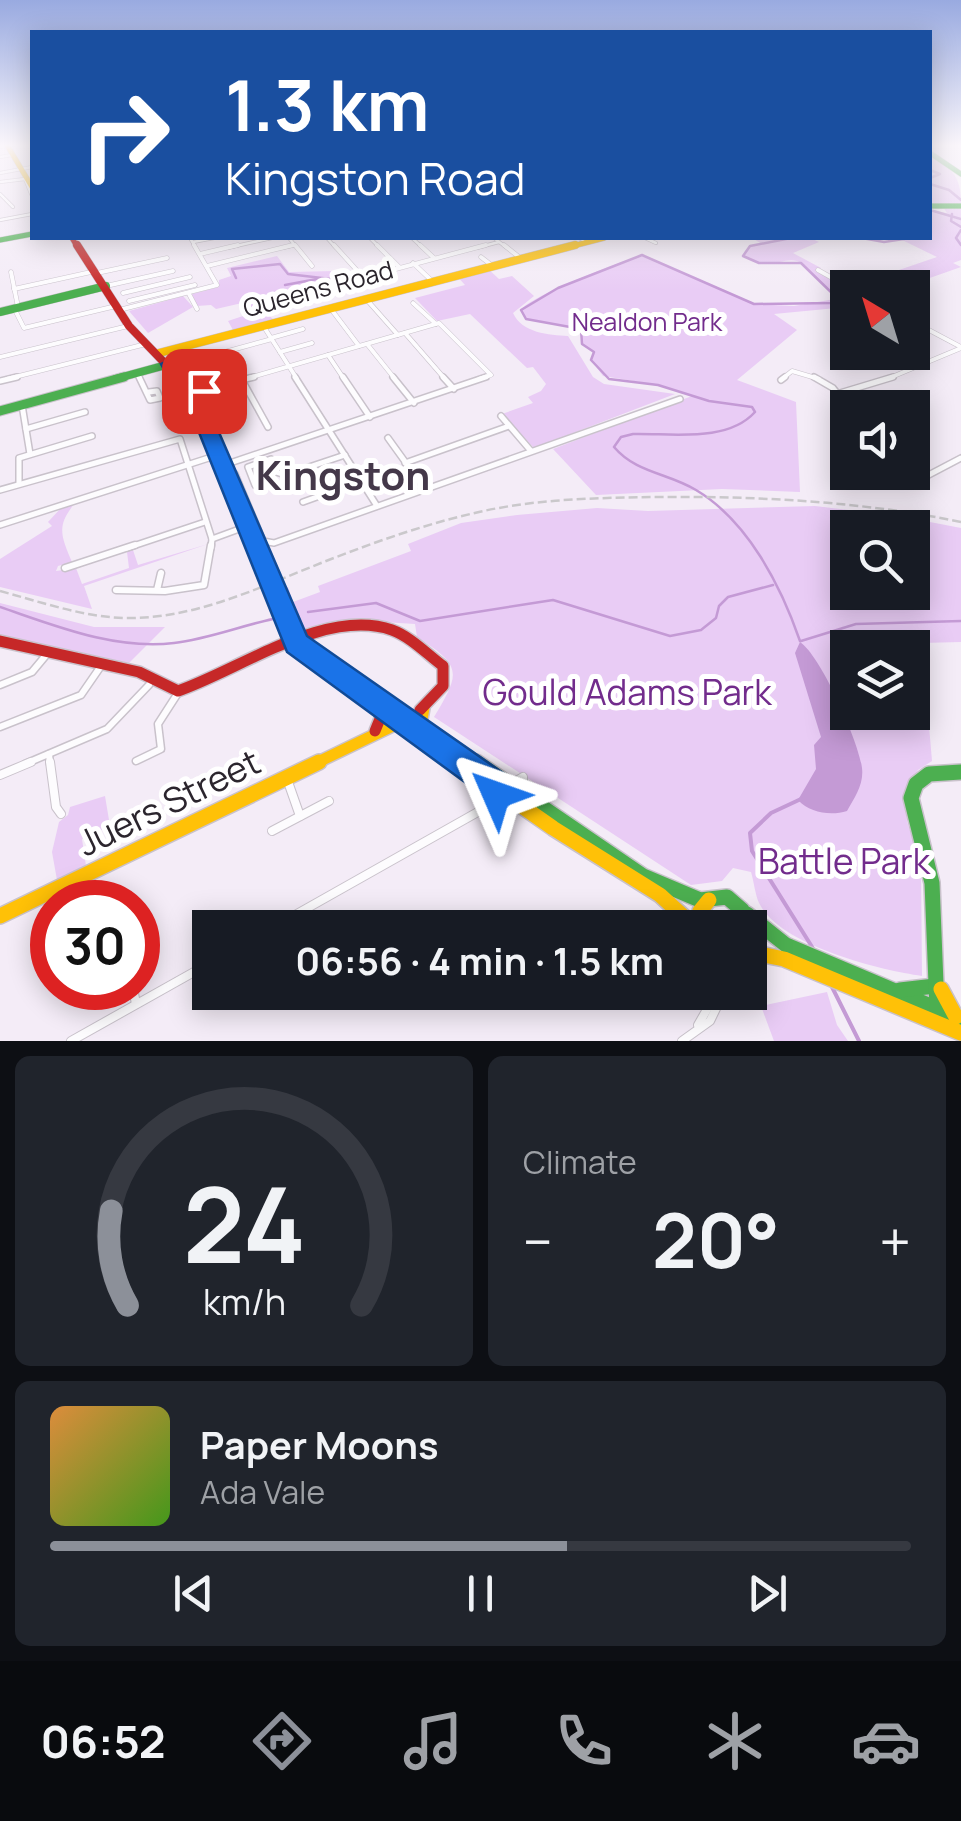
<!DOCTYPE html>
<html lang="en">
<head>
<meta charset="utf-8">
<style>
	:root { --surface:#171b24; --page:#20242c; --text:#f1f3f6; --muted:#9ea1a6; --line:#363941; --accent:#8c9099 }
	body { margin:0; font-family:Manrope,sans-serif; background:var(--page); color:var(--text); height:100vh; display:flex; flex-direction:column; font-size:38px; white-space:nowrap }
	* { box-sizing:border-box; margin:0 }
	p { font-size:32px; color:var(--muted) }
	.icon { flex:none; width:55px; height:55px; fill:none; stroke:currentColor; stroke-width:2; stroke-linecap:round; stroke-linejoin:round }
	.map { position:relative; height:1041px; overflow:hidden }
	.sheet { display:flex; flex-direction:column; gap:15px; padding:15px; background:#0d0f14; flex:1 }
	.sheet>* { flex:none }
	.guide { position:absolute; left:30px; top:30px; width:902px; height:210px; border-radius:0px; box-shadow:0 5px 25px #0003; background:#1a4fa0; color:#fff; overflow:hidden }
	.needle { width:65px; rotate:322deg }
	.fabs { position:absolute; left:830px; top:270px; display:grid; gap:20px }
	.fabs a { display:grid; place-items:center; width:100px; height:100px; border-radius:0px; background:var(--surface); box-shadow:0 5px 25px #0003; font-size:50px }
	.speed { position:absolute; left:30px; top:880px; display:flex; gap:20px; font-size:50px; font-weight:700; text-align:center }
	.speed>* { display:grid; place-content:center; width:130px; height:130px; border-radius:50%; background:var(--surface); box-shadow:0 5px 25px #0003; line-height:1 }
	.speed .limit { border:15px solid #d22; background:#fff; color:#111 }
	.pin { position:absolute; display:grid; place-items:center; width:85px; height:85px; color:#fff; margin:-42px; border-radius:20px; box-shadow:0 5px 15px #0006 }
	.me { position:absolute; width:110px; margin:-55px; rotate:313deg; stroke-linejoin:round; filter:drop-shadow(0 0 8px #0008) }
	.turn { display:flex; align-items:center; gap:35px; height:210px; padding:0 30px; font-size:45px }
	.turn .icon { width:130px; height:130px; stroke-width:2.5 }
	.turn b { display:block; font-size:70px; line-height:85px }
	.big { font-size:75px; font-weight:700; line-height:1.1 }
	.sheet .tile { flex:1; display:flex; flex-direction:column; justify-content:center; gap:15px; min-width:0; padding:0 35px; border-radius:15px; background:var(--page) }
	.sheet .dial { align-items:center; gap:0 }
	.dial svg { height:260px; overflow:visible; fill:none; stroke:var(--line); stroke-width:7; stroke-linecap:round; text-anchor:middle }
	.dial text { fill:var(--text); stroke:none }
	.song { display:flex; align-items:center; gap:30px }
	.cover { width:120px; height:120px; border-radius:15px; background:linear-gradient(135deg,hsl(30 70% 55%),hsl(100 70% 35%)) }
	.played { height:10px; border-radius:5px; background:linear-gradient(90deg,var(--accent) 60%,var(--line) 60%) }
	.keys { display:flex; justify-content:space-around; direction:ltr }
	.heat { display:flex; justify-content:space-between; align-items:center; font-size:55px; direction:ltr }
	.sheet .tiles { flex:1; display:grid; gap:15px; grid-template-columns:1fr 1fr }
	.tile:last-child { grid-column:span 2 }
	.trip { position:absolute; left:192px; top:910px; width:575px; height:100px; border-radius:0px; background:var(--surface); box-shadow:0 5px 25px #0003; font-weight:700; line-height:100px; text-align:center }
	.menu { display:flex; height:160px; justify-content:space-around; align-items:center; background:#090b0e; color:var(--muted) }
	.menu .icon { width:70px; height:70px }
	.menu .on { color:var(--accent) }
	.menu b { font-size:45px; color:var(--text) }
	.map>svg:first-child { display:block }
	.green { fill:#e9ccf5; fill-rule:evenodd }
	.water { fill:#c49ad5 }
	.lines { fill:none; stroke-linecap:round; stroke-linejoin:round }
	.stream-far1 { stroke:#c49ad5; stroke-width:2.5 }
	.stream { stroke:#c49ad5; stroke-width:4 }
	.street-far4-casing { stroke:#c9c2cb; stroke-width:4 }
	.street-far3-casing { stroke:#c9c2cb; stroke-width:5 }
	.street-far2-casing { stroke:#c9c2cb; stroke-width:8 }
	.street-far1-casing { stroke:#c9c2cb; stroke-width:9 }
	.street-casing { stroke:#c9c2cb; stroke-width:10 }
	.fast-far4-casing { stroke:#c9c2cb; stroke-width:6 }
	.fast-far3-casing { stroke:#c9c2cb; stroke-width:9 }
	.fast-far2-casing { stroke:#c9c2cb; stroke-width:11 }
	.fast-far1-casing { stroke:#c9c2cb; stroke-width:14 }
	.fast-casing { stroke:#c9c2cb; stroke-width:18 }
	.slow-far3-casing { stroke:#c9c2cb; stroke-width:6 }
	.slow-far2-casing { stroke:#c9c2cb; stroke-width:9 }
	.slow-far1-casing { stroke:#c9c2cb; stroke-width:14 }
	.slow-casing { stroke:#c9c2cb; stroke-width:18 }
	.jam-far3-casing { stroke:#c9c2cb; stroke-width:6 }
	.jam-far2-casing { stroke:#c9c2cb; stroke-width:9 }
	.jam-far1-casing { stroke:#c9c2cb; stroke-width:11 }
	.jam-casing { stroke:#c9c2cb; stroke-width:14 }
	.street-far4 { stroke:#fdfcfe; stroke-width:2.5 }
	.street-far3 { stroke:#fdfcfe; stroke-width:4 }
	.street-far2 { stroke:#fdfcfe; stroke-width:5 }
	.street-far1 { stroke:#fdfcfe; stroke-width:6 }
	.street { stroke:#fdfcfe; stroke-width:8 }
	.fast-far4 { stroke:#4caf50; stroke-width:5 }
	.fast-far3 { stroke:#4caf50; stroke-width:8 }
	.fast-far2 { stroke:#4caf50; stroke-width:9 }
	.fast-far1 { stroke:#4caf50; stroke-width:11 }
	.fast { stroke:#4caf50; stroke-width:15 }
	.slow-far3 { stroke:#ffc107; stroke-width:5 }
	.slow-far2 { stroke:#ffc107; stroke-width:8 }
	.slow-far1 { stroke:#ffc107; stroke-width:11 }
	.slow { stroke:#ffc107; stroke-width:15 }
	.jam-far3 { stroke:#c62828; stroke-width:5 }
	.jam-far2 { stroke:#c62828; stroke-width:8 }
	.jam-far1 { stroke:#c62828; stroke-width:9 }
	.jam { stroke:#c62828; stroke-width:11 }
	.rail { stroke:#cac8cb; stroke-width:2.5; stroke-dasharray:9 4; stroke-linecap:butt }
	.fast-bridge-casing { stroke:#d1ccd2; stroke-width:14; stroke-linecap:butt }
	.jam-bridge-casing { stroke:#d1ccd2; stroke-width:14; stroke-linecap:butt }
	.fast-bridge { stroke:#4caf50; stroke-width:11 }
	.jam-bridge { stroke:#c62828; stroke-width:11 }
	.route { fill:#1a73e8; stroke:#114b97; stroke-width:2.5 }
	.labels { text-anchor:middle; stroke-width:10; stroke-linejoin:round; paint-order:stroke }
	.far-street-label { font-size:25px; fill:#2b252d; stroke:#fff }
	.far-park-label { font-size:25px; fill:#722c8c; stroke:#fff }
	.near-park-label { font-size:35px; fill:#722c8c; stroke:#fff }
	.near-street-label { font-size:35px; fill:#2b252d; stroke:#fff }
	.district-label { font-size:40px; font-weight:bold; fill:#443849; stroke:#fff }
</style>
</head>
<body>
<div class="map">
<svg width="961" height="1041" viewBox="0 0 961 1041">
	<rect width="100%" height="100%" fill="#f4ecf7"/>
	<!-- green -->
	<g class="green">
		<path d="M930 155C953 170 961 176 961 205H930Z"/>
		<polygon points="943,207 961,207 961,260 953,263 961,267 904,287 852,286 937,257 902,240 930,238 930,210 947,213"/>
		<path d="M752 238H810L819 242 793 253 821 268 815 271 847 288V307L774 314 797 330 737 380 796 402 800 492 722 489 596 495 553 449 692 396 658 385 603 376 591 360 594 352 582 344 581 329 526 319 521 310C532 295 620 262 642 255L754 304 794 306 835 299C832 292 803 262 797 261 780 257 770 273 743 256L750 246 762 244Z"/>
		<polygon points="277,256 289,272 334,271 342,280 268,300 268,304 260,308 273,319 233,330 228,321 249,314 242,303 216,309 211,305 197,306 192,294 219,287 219,280 231,276 227,268"/>
		<path d="M486 267 499 279 512 276 534 296 513 313C522 333 549 335 568 336L593 377 604 384 675 394 534 448 502 414 533 403 528 397 541 391 546 384 533 367 527 368 470 314 437 321 415 298 465 285 456 275Z"/>
		<polygon points="183,296 193,307 148,333 129,311"/>
		<path d="M75 503C56 526 61 536 72 562L58 566 56 571 76 568 82 584 129 568 127 552 133 550 138 565 208 544 84 586 92 609 0 587V559L52 526 48 522 62 507Z"/>
		<path d="M815 506 899 516 961 528V642L922 643 932 761 918 770 905 789 907 821 921 867 922 976C879 970 779 945 759 903 755 894 754 882 751 872L733 868 722 881 691 885 434 717C461 672 462 666 417 637L415 624 352 620 303 636 280 589 288 587 293 602 320 592 318 586 411 551 408 544 461 523 517 515 597 508 648 511ZM848 528H912V592H848ZM848 648H912V712H848Z"/>
		<polygon points="0,603 94,627 165,627 129,663 0,636"/>
		<polygon points="105,796 110,826 82,839 86,866 57,880 52,852 59,822 68,815 70,807"/>
		<polygon points="827,992 837,1025 848,1041 774,1041 761,1006"/>
	</g>
	<!-- water -->
	<path class="water" d="M800 642C821 656 859 742 862 768 864 784 855 797 847 811 831 816 810 813 798 800L816 769 814 745 821 737 795 653Z"/>
	<g class="lines">
		<!-- stream-far1 -->
		<g class="stream-far1">
			<polyline points="930,170 940,174 930,178"/>
			<polyline points="930,184 949,190 961,200"/>
			<polyline points="930,210 961,219"/>
			<polyline points="952,214 951,221 961,227"/>
			<polyline points="961,230 956,238 961,245"/>
			<path d="M791 238 750 246 743 256 759 263H801L835 296 831 303 754 304 642 255 558 288 521 310 526 319 581 329 582 344 594 352 591 360 609 379 658 385 709 401 752 407 755 412C727 443 672 433 633 434L621 437 614 447C636 473 668 473 696 490 748 521 781 586 800 641"/>
			<polyline points="862,238 884,242 910,238"/>
			<polyline points="236,278 232,269 280,264 288,274 339,280"/>
			<polyline points="285,285 317,279"/>
			<path d="M0 607C56 626 114 650 174 643 208 639 240 626 273 619"/>
			<polyline points="308,612 376,603 420,621 553,600 670,636 701,630 716,618 719,606 728,597 773,585"/>
			<polyline points="801,641 856,624 961,621"/>
		</g>
		<!-- stream -->
		<g class="stream">
			<polyline points="801,799 771,813 750,833 752,851 814,950"/>
			<polyline points="831,985 859,1041"/>
		</g>
		<!-- street-far4 casing -->
		<g class="street-far4-casing">
			<g id="street-far4">
				<polyline points="0,147 14,145"/>
				<polyline points="0,157 12,155"/>
				<polyline points="0,173 32,167"/>
				<polyline points="0,182 25,179 32,196"/>
				<polyline points="0,194 13,207"/>
				<polyline points="0,220 32,214"/>
				<polyline points="190,238 196,248"/>
				<polyline points="289,238 297,248"/>
				<polyline points="327,238 336,248"/>
				<polyline points="370,238 380,248"/>
				<polyline points="412,238 423,248"/>
				<polyline points="494,238 507,248"/>
				<polyline points="579,238 583,240"/>
				<polyline points="645,238 656,243"/>
				<polyline points="193,242 214,238"/>
				<polyline points="227,248 272,238"/>
				<polyline points="282,248 295,245"/>
				<polyline points="476,248 499,242"/>
			</g>
		</g>
		<!-- street-far3 casing -->
		<g class="street-far3-casing">
			<g id="street-far3">
				<polyline points="295,245 312,266"/>
				<polyline points="334,245 362,276"/>
				<polyline points="377,245 399,267"/>
				<polyline points="420,245 434,258"/>
				<polyline points="504,245 519,257"/>
				<polyline points="200,254 238,245"/>
				<polyline points="481,257 490,264"/>
				<polyline points="413,263 431,280"/>
				<polyline points="207,266 293,245"/>
				<polyline points="818,270 850,288"/>
				<polyline points="11,272 18,307"/>
				<polyline points="97,273 167,258"/>
				<polyline points="106,286 173,271"/>
				<polyline points="14,289 91,272"/>
				<polyline points="123,293 190,277"/>
				<polyline points="189,294 197,309"/>
				<polyline points="367,300 398,335"/>
				<polyline points="129,301 195,285"/>
				<polyline points="272,302 486,245"/>
				<polyline points="413,303 436,324"/>
				<polyline points="14,308 24,328 116,306"/>
				<polyline points="123,309 217,285 194,245"/>
				<polyline points="331,309 359,346"/>
				<polyline points="912,321 961,347"/>
				<polyline points="264,327 297,379"/>
				<polyline points="405,333 445,379"/>
				<polyline points="271,338 303,329"/>
				<polyline points="367,344 395,379"/>
				<polyline points="280,352 312,343"/>
				<polyline points="221,353 272,339"/>
				<polyline points="328,355 344,379"/>
				<polyline points="0,357 128,326"/>
				<polyline points="138,374 140,379"/>
				<polyline points="7,379 146,344"/>
				<polyline points="245,379 439,323 491,375 479,379"/>
				<polyline points="782,379 792,371 819,379"/>
				<polyline points="887,379 961,348"/>
			</g>
		</g>
		<!-- street-far2 casing -->
		<g class="street-far2-casing">
			<g id="street-far2">
				<polyline points="139,377 150,400 160,398 157,391 149,392"/>
				<polyline points="295,377 377,506"/>
				<polyline points="343,377 370,417"/>
				<polyline points="393,377 414,403"/>
				<polyline points="443,377 454,389"/>
				<polyline points="814,377 833,388 849,408"/>
				<polyline points="242,380 268,427"/>
				<polyline points="781,380 785,377"/>
				<polyline points="0,381 17,377"/>
				<polyline points="193,391 254,377"/>
				<polyline points="840,393 893,377"/>
				<polyline points="22,405 30,454"/>
				<polyline points="501,416 531,451"/>
				<polyline points="26,429 85,412"/>
				<polyline points="388,438 424,488"/>
				<polyline points="405,463 509,426"/>
				<polyline points="221,466 486,377"/>
				<polyline points="840,467 848,468"/>
				<polyline points="874,472 921,479 961,458"/>
				<polyline points="231,473 235,474 263,541 274,543 680,399"/>
				<polyline points="254,480 276,472"/>
				<polyline points="19,483 19,458 92,436"/>
				<polyline points="255,485 248,467 271,459 276,472 285,475 345,455"/>
				<polyline points="0,490 180,439 212,539 211,548"/>
				<polyline points="303,502 361,481"/>
				<polyline points="236,510 251,548"/>
				<polyline points="0,525 218,455"/>
				<polyline points="212,539 242,528"/>
				<polyline points="127,548 205,522"/>
			</g>
		</g>
		<!-- street-far1 casing -->
		<g class="street-far1-casing">
			<g id="street-far1">
				<polyline points="250,545 252,551"/>
				<polyline points="65,568 135,545"/>
				<polyline points="116,590 165,591 204,585 211,545"/>
				<polyline points="157,590 161,573"/>
				<polyline points="291,649 320,670"/>
				<polyline points="0,685 32,672 47,654"/>
				<polyline points="0,727 81,695 101,666"/>
				<polyline points="49,754 50,764"/>
				<polyline points="136,761 161,749 158,724 178,693"/>
				<polyline points="25,764 107,729 149,685"/>
			</g>
		</g>
		<!-- street casing -->
		<g class="street-casing">
			<g id="street">
				<polyline points="50,762 56,807 61,814"/>
				<polyline points="0,775 31,762"/>
				<polyline points="287,779 300,816"/>
				<polyline points="513,783 523,777 522,789"/>
				<polyline points="272,831 329,801"/>
				<polyline points="272,928 492,804 506,800"/>
				<polyline points="138,933 143,930"/>
				<polyline points="133,988 136,1004"/>
				<polyline points="698,1025 717,992"/>
				<polyline points="71,1041 210,963"/>
				<polyline points="682,1041 710,1021 724,992"/>
			</g>
		</g>
		<!-- fast-far4 casing -->
		<g class="fast-far4-casing">
			<g id="fast-far4">
				<polyline points="930,153 961,174"/>
				<polyline points="930,206 961,206"/>
				<polyline points="0,240 32,234"/>
			</g>
		</g>
		<!-- fast-far3 casing -->
		<g class="fast-far3-casing">
			<g id="fast-far3">
				<polyline points="0,312 106,286"/>
				<polyline points="115,379 177,362"/>
			</g>
		</g>
		<!-- fast-far2 casing -->
		<g class="fast-far2-casing">
			<polyline id="fast-far2" points="0,411 124,377"/>
		</g>
		<!-- fast-far1 casing -->
		<g class="fast-far1-casing">
			<polyline id="fast-far1" points="310,648 480,764"/>
		</g>
		<!-- fast casing -->
		<g class="fast-casing">
			<g id="fast">
				<polyline points="476,762 643,876 700,900 727,897 742,910 750,928"/>
				<polyline points="747,914 786,945 961,1019"/>
				<polyline points="900,990 935,986"/>
				<polyline points="937,1009 932,883 911,798 916,784 929,774 961,772"/>
			</g>
		</g>
		<!-- slow-far3 casing -->
		<g class="slow-far3-casing">
			<g id="slow-far3">
				<polyline points="7,145 32,187"/>
				<polyline points="565,248 604,238"/>
			</g>
		</g>
		<!-- slow-far2 casing -->
		<g class="slow-far2-casing">
			<polyline id="slow-far2" points="159,353 575,245"/>
		</g>
		<!-- slow-far1 casing -->
		<g class="slow-far1-casing">
			<g id="slow-far1">
				<polyline points="274,596 293,638"/>
				<polyline points="320,664 462,764"/>
				<polyline points="421,725 424,708"/>
				<polyline points="314,764 403,721"/>
			</g>
		</g>
		<!-- slow casing -->
		<g class="slow-casing">
			<g id="slow">
				<polyline points="459,762 553,828 660,895 696,928"/>
				<polyline points="0,916 319,762"/>
				<polyline points="701,928 700,911 709,900"/>
				<polyline points="750,952 784,959 961,1033"/>
				<polyline points="941,989 956,1017"/>
			</g>
		</g>
		<!-- jam-far3 casing -->
		<g class="jam-far3-casing">
			<polyline id="jam-far3" points="72,238 78,248"/>
		</g>
		<!-- jam-far2 casing -->
		<g class="jam-far2-casing">
			<polyline id="jam-far2" points="77,245 129,326 180,379"/>
		</g>
		<!-- jam-far1 casing -->
		<g class="jam-far1-casing">
			<polyline id="jam-far1" points="178,377 208,430 256,548"/>
		</g>
		<!-- jam casing -->
		<g class="jam-casing">
			<g id="jam">
				<polyline points="255,545 270,583"/>
				<path d="M0 641 139 672 178 691C239 670 326 607 392 630 411 637 427 654 443 666V686L420 710"/>
				<polyline points="375,731 384,709"/>
			</g>
		</g>
		<!-- street-far4 -->
		<use href="#street-far4" class="street-far4"/>
		<!-- street-far3 -->
		<use href="#street-far3" class="street-far3"/>
		<!-- street-far2 -->
		<use href="#street-far2" class="street-far2"/>
		<!-- street-far1 -->
		<use href="#street-far1" class="street-far1"/>
		<!-- street -->
		<use href="#street" class="street"/>
		<!-- fast-far4 -->
		<use href="#fast-far4" class="fast-far4"/>
		<!-- fast-far3 -->
		<use href="#fast-far3" class="fast-far3"/>
		<!-- fast-far2 -->
		<use href="#fast-far2" class="fast-far2"/>
		<!-- fast-far1 -->
		<use href="#fast-far1" class="fast-far1"/>
		<!-- fast -->
		<use href="#fast" class="fast"/>
		<!-- slow-far3 -->
		<use href="#slow-far3" class="slow-far3"/>
		<!-- slow-far2 -->
		<use href="#slow-far2" class="slow-far2"/>
		<!-- slow-far1 -->
		<use href="#slow-far1" class="slow-far1"/>
		<!-- slow -->
		<use href="#slow" class="slow"/>
		<!-- jam-far3 -->
		<use href="#jam-far3" class="jam-far3"/>
		<!-- jam-far2 -->
		<use href="#jam-far2" class="jam-far2"/>
		<!-- jam-far1 -->
		<use href="#jam-far1" class="jam-far1"/>
		<!-- jam -->
		<use href="#jam" class="jam"/>
		<!-- rail -->
		<path class="rail" d="M0 591C41 602 83 617 125 618 195 619 258 588 321 563 372 543 425 524 479 512 536 499 594 498 652 497 756 496 859 501 961 522"/>
		<!-- fast-bridge casing -->
		<g class="fast-bridge-casing">
			<polyline id="fast-bridge" points="293,638 305,652"/>
		</g>
		<!-- jam-bridge casing -->
		<g class="jam-bridge-casing">
			<polyline id="jam-bridge" points="270,583 274,596"/>
		</g>
		<!-- fast-bridge -->
		<use href="#fast-bridge" class="fast-bridge"/>
		<!-- jam-bridge -->
		<use href="#jam-bridge" class="jam-bridge"/>
	</g>
	<!-- sky -->
	<linearGradient id="sky" x2="0" y2="1"><stop stop-color="#99aae0"/><stop offset="0.5" stop-color="#faf6fb"/><stop offset="1" stop-color="#faf6fb" stop-opacity="0"/></linearGradient>
	<rect width="961" height="290" fill="url(#sky)"/>
	<!-- route -->
	<polygon class="route" points="177,356 183,358 199,385 214,391 198,397 218,430 307,636 506,775 512,795 507,806 496,811 485,806 481,794 287,652 198,430 161,364"/>
	<g class="labels">
		<!-- far-street labels -->
		<g class="far-street-label">
			<text transform="translate(318 289) rotate(-15)" y="9">Queens Road</text>
		</g>
		<!-- far-park labels -->
		<g class="far-park-label">
			<text x="647" y="331">Nealdon Park</text>
		</g>
		<!-- near-park labels -->
		<g class="near-park-label">
			<text x="627" y="705">Gould Adams Park</text>
			<text x="844" y="874">Battle Park</text>
		</g>
		<!-- near-street labels -->
		<g class="near-street-label">
			<text transform="translate(169 803) rotate(-26)" y="12">Juers Street</text>
		</g>
		<!-- district labels -->
		<g class="district-label">
			<text x="343" y="490">Kingston</text>
		</g>
	</g>
</svg>
<div class="fabs">
<a><svg class="needle" viewBox="-14 -14 28 28"><path d="M0-13l5 13h-10z" fill="#e53935"/><path d="M0 13l5-13h-10z" fill="#9ea1a6"/></svg></a>
<a><svg class="icon" aria-label="sound" viewBox="0 0 24 24"><path d="M4 9h4l5-4v14l-5-4H4zM17 9q2 3 0 6"/></svg></a>
<a><svg class="icon" aria-label="search" viewBox="0 0 24 24"><circle cx="10" cy="10" r="6"/><path d="M15 15l6 6"/></svg></a>
<a><svg class="icon" aria-label="layers" viewBox="0 0 24 24"><path d="M12 4l9 5-9 5-9-5zM3 14l9 5 9-5"/></svg></a>
</div>
<div class="speed"><div class="limit">30</div></div>
<div class="pin" style="left:204px;top:391px;background:#d93025"><svg class="icon" aria-label="arrive" viewBox="0 0 24 24"><path d="M6 21V4h12l-3 4 3 4H6"/></svg></div>
<svg class="me" style="left:496px;top:795px" viewBox="-20 -20 40 40"><path d="M0-17L14 15 0 8-14 15z" fill="#1a73e8" stroke="#fff" stroke-width="4"/></svg>
<div class="trip">06:56 · 4 min · 1.5 km</div>
<div class="guide">
<div class="turn"><svg class="icon" aria-label="right" viewBox="0 0 24 24"><path d="M7 20v-9h11M14 6l5 5-5 5"/></svg><div><b>1.3 km</b>Kingston Road</div></div>
</div>
</div>
<section class="sheet">
<div class="tiles">
<div class="tile dial"><svg viewBox="0 0 100 80">
<path d="M14 69A42 42 0 1 1 86 69"/>
<path d="M14 69A42 42 0 0 1 9 40" stroke="#8c9099"/>
<text x="50" y="56" font-size="32" font-weight="700">24</text>
<text x="50" y="72" font-size="11">km/h</text>
</svg></div>
<div class="tile"><p>Climate</p>
<div class="heat"><a>−</a><b class="big">20°</b><a>+</a></div>
</div>
<div class="tile">
<div class="song"><i class="cover"></i><div><b>Paper Moons</b><p>Ada Vale</p></div></div>
<div class="played"></div>
<div class="keys"><svg class="icon" aria-label="previous" viewBox="0 0 24 24"><path d="M18 5L8 12l10 7zM5 5v14"/></svg><svg class="icon" aria-label="pause" viewBox="0 0 24 24"><path d="M8 5v14M16 5v14"/></svg><svg class="icon" aria-label="next" viewBox="0 0 24 24"><path d="M6 5l10 7-10 7zM19 5v14"/></svg></div>
</div>
</div>
</section>
<nav class="menu">
<b>06:52</b>
<svg class="icon on" aria-label="directions" viewBox="0 0 24 24"><path d="M12 3l9 9-9 9-9-9zM9 14v-3h6M13 9l2 2-2 2"/></svg>
<svg class="icon" aria-label="music" viewBox="0 0 24 24"><path d="M9 18V5l10-2v13"/><circle cx="6" cy="18" r="3"/><circle cx="16" cy="16" r="3"/></svg>
<svg class="icon" aria-label="phone" viewBox="0 0 24 24"><path d="M5 4h4l2 5-3 2q2 4 5 5l2-3 5 2v4C11 20 4 13 5 4z"/></svg>
<svg class="icon" aria-label="climate" viewBox="0 0 24 24"><path d="M12 3v18M4 7l16 10M4 17L20 7"/></svg>
<svg class="icon" aria-label="car" viewBox="0 0 24 24"><path d="M5 17H2v-5l4-1 3-4h7l3 4 3 1v5h-3M9 17h6M6 11h13"/><circle cx="7" cy="17" r="2"/><circle cx="17" cy="17" r="2"/></svg>
</nav>
</body>
</html>
